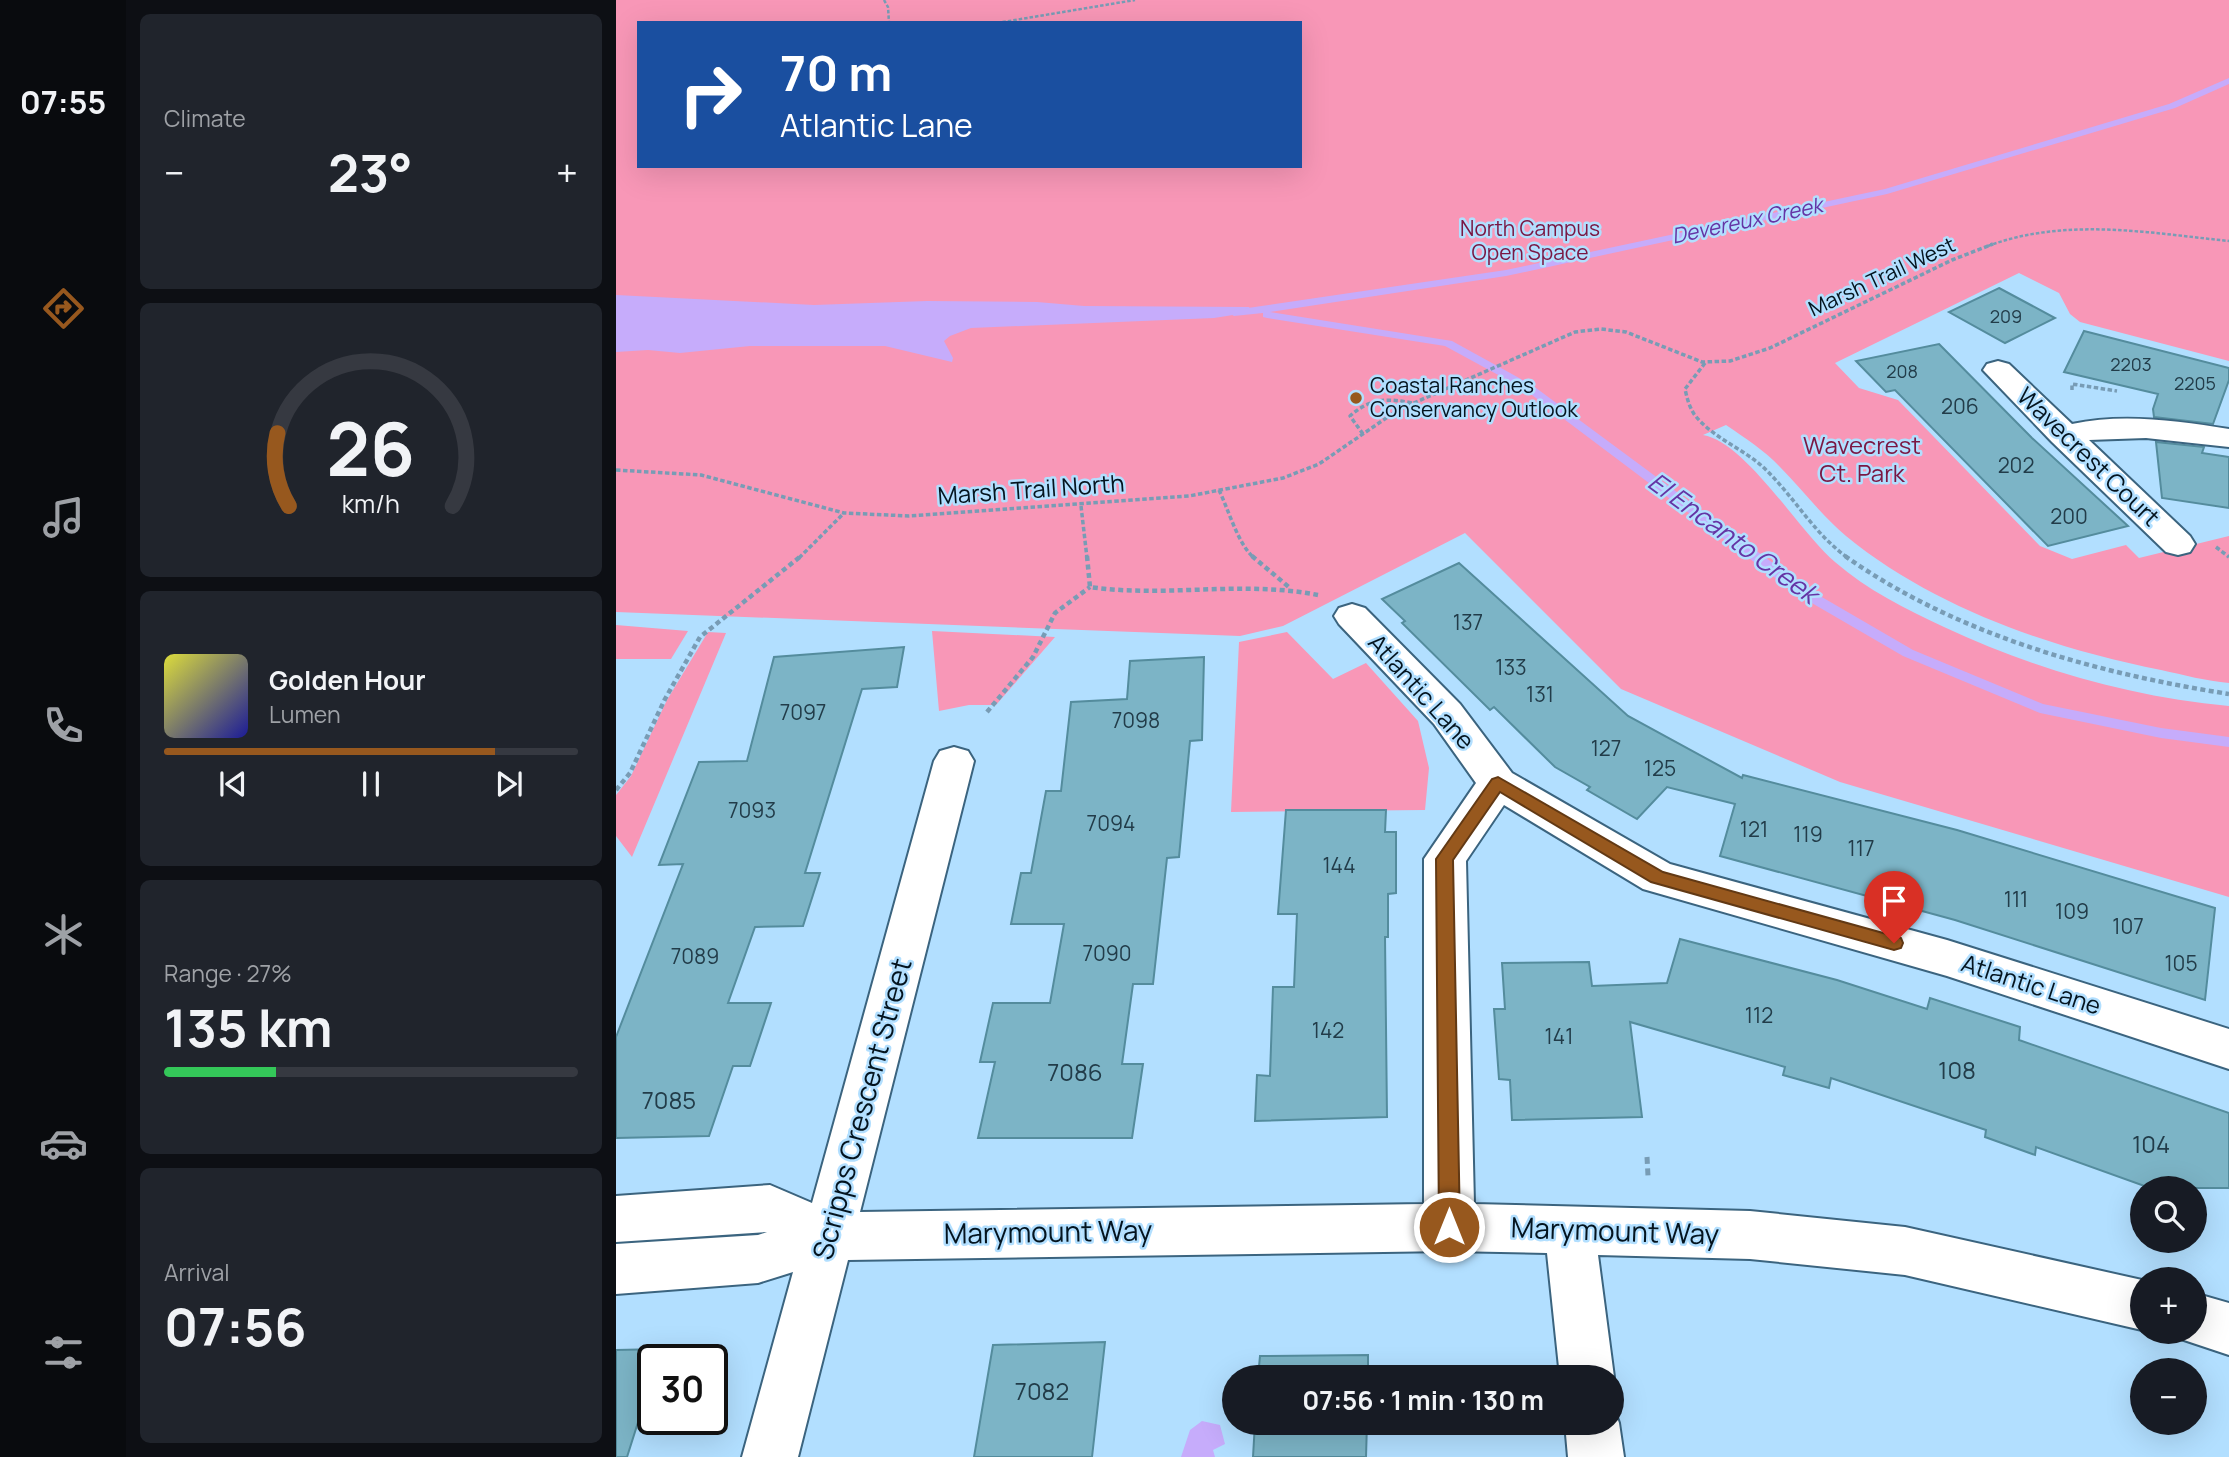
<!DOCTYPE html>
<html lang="en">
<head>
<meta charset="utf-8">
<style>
	:root { --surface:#171b24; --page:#20242c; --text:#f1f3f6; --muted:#9ea1a6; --line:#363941; --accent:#97581e }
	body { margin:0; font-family:Manrope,sans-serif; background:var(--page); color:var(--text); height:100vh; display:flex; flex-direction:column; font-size:26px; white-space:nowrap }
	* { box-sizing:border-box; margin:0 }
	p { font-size:23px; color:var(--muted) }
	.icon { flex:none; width:38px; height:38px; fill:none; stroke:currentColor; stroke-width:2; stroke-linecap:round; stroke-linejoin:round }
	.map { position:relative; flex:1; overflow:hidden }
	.details { display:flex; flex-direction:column; gap:14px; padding:14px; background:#0d0f14; width:490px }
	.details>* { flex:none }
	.top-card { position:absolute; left:21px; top:21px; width:665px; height:147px; border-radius:0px; box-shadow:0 7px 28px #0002; background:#1a4fa0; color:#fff; overflow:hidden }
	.controls { position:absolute; left:1514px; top:1176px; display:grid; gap:14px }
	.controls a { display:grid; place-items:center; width:77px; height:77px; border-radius:50%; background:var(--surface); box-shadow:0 7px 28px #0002; font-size:35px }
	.speed { position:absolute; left:21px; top:1344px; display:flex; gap:14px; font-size:35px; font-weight:700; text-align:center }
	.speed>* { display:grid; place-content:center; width:91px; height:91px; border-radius:50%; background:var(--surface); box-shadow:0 7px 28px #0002; line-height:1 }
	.speed .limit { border:4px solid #111; border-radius:10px; background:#fff; color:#111 }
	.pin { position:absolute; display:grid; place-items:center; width:60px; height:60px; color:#fff; margin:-72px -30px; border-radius:50% 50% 50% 0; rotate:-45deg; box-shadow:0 0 7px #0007 }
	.pin .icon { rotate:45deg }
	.me { position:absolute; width:77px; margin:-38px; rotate:0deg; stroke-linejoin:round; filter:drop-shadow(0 0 5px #0008) }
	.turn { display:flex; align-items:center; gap:24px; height:147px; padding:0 28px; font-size:32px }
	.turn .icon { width:91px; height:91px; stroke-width:2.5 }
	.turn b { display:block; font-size:49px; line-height:60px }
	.big { font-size:52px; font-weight:700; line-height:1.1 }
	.details .widget { flex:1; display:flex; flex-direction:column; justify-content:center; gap:10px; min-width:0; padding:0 24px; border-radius:10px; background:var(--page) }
	.details .dial { align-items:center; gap:0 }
	.dial svg { height:182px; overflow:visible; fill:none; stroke:var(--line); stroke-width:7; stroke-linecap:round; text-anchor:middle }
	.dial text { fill:var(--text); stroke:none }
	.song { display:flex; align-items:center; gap:21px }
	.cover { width:84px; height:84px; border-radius:10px; background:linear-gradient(135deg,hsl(60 70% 55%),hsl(240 70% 35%)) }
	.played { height:7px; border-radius:4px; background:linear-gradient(90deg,var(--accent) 80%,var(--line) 80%) }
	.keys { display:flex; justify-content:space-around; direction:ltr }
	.heat { display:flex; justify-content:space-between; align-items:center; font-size:38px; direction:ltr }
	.charge { height:10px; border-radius:5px; background:linear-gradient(90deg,#34c759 27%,var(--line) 0) }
	.trip { position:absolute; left:606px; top:1365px; width:402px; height:70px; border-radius:35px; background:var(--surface); box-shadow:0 7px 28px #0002; font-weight:700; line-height:70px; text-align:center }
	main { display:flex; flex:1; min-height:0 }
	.menu { display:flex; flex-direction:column; width:126px; justify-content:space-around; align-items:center; background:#090b0e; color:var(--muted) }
	.menu .icon { width:49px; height:49px }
	.menu .selected { color:var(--accent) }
	.menu b { font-size:32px; color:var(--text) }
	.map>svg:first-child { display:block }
	.green { fill:#f897b7; fill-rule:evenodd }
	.water { fill:#c6acfb }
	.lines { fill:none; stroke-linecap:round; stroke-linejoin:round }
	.stream { fill:#c6acfb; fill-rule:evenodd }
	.building { fill:#7cb4c6; stroke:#548c9d; stroke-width:2 }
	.minor-casing { stroke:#3b647f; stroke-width:4 }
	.path-far3 { stroke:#789cb5; stroke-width:2.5; stroke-dasharray:3.5 2; stroke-linecap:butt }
	.path-far2 { stroke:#789cb5; stroke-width:3.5; stroke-dasharray:4.5 2.5; stroke-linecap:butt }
	.path-far1 { stroke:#789cb5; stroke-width:4.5; stroke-dasharray:5 3.5; stroke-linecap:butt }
	.path { stroke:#789cb5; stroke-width:5; stroke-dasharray:7 4.5; stroke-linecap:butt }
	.minor { fill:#fff; fill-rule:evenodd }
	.route { fill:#97581e; stroke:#623914; stroke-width:2 }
	.poi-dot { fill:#97581e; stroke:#b2dfff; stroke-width:2.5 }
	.labels { text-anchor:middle; stroke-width:5; stroke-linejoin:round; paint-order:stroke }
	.far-number-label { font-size:18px; fill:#223c49 }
	.far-water-label { font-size:21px; font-style:italic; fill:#6534a5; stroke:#b2dfff }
	.far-park-label { font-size:21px; fill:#7a1743; stroke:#b2dfff }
	.far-street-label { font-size:21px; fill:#04141f; stroke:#b2dfff }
	.far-poi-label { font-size:21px; fill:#04141f; stroke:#b2dfff; text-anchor:start }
	.number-label { font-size:21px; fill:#223c49 }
	.park-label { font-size:24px; fill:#7a1743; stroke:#b2dfff }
	.street-label { font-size:24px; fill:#04141f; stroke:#b2dfff }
	.near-number-label { font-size:24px; fill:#223c49 }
	.water-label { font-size:26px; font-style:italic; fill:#6534a5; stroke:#b2dfff }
	.near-street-label { font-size:28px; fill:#04141f; stroke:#b2dfff }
</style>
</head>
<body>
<main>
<nav class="menu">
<b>07:55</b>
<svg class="icon selected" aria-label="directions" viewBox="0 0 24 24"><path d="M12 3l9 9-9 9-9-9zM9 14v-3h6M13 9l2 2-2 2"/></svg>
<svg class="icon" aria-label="music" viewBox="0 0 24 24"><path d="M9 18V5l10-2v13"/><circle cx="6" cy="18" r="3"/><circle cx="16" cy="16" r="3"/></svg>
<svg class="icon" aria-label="phone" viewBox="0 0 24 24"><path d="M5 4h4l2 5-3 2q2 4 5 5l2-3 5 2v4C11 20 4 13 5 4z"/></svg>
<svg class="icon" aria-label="climate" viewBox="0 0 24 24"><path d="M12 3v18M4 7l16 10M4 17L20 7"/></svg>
<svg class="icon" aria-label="car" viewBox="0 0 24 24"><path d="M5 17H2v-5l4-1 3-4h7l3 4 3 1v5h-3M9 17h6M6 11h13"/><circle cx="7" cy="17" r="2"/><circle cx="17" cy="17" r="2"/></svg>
<svg class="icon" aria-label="filters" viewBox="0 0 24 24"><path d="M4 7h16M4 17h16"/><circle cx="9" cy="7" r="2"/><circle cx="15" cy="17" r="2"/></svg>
</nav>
<section class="details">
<div class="widget"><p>Climate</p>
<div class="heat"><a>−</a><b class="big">23°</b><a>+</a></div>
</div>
<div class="widget dial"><svg viewBox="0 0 100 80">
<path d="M14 69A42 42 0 1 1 86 69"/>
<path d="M14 69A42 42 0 0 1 9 37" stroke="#97581e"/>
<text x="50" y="56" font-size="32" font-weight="700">26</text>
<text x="50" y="72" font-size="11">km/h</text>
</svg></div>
<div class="widget">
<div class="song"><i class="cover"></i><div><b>Golden Hour</b><p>Lumen</p></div></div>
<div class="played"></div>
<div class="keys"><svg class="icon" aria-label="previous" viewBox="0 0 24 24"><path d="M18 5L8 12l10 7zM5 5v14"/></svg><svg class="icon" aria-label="pause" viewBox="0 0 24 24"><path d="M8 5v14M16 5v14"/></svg><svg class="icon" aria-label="next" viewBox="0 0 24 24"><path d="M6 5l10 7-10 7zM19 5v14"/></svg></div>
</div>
<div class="widget"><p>Range · 27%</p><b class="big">135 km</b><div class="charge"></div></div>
<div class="widget"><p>Arrival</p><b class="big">07:56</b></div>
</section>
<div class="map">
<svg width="1613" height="1457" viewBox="0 0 1613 1457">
	<rect width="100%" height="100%" fill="#b2dfff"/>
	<!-- green -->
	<g class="green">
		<path d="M0 0H1613V361L1464 322 1454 314 1443 293 1403 273 1219 363 1243 388 1282 400 1424 546 1456 559 1510 545 1523 558 1613 536V683C1590 681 1568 675 1545 670 1435 648 1318 608 1230 536 1205 515 1187 490 1164 467 1148 450 1129 438 1110 425L1087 435C1130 442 1184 533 1219 562 1251 590 1290 609 1328 627 1418 669 1514 697 1613 706V897L1224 782 1005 689 849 533 667 626 624 636 0 612ZM23 23H684V166H23Z"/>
		<polygon points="0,625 72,631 55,659 0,659"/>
		<polygon points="316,631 439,637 380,705 353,705 323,711"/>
		<polygon points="92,632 110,633 16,857 0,836 0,795 15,776 51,700"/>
		<polygon points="671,632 717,679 750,663 802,721 813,768 809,810 615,812 623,642"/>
	</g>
	<!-- water -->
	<g class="water">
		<polygon points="0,295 198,305 311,301 421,302 468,306 633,307 636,312 598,318 355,328 334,336 328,341 337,358 336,362 269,346 134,346 64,353 32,350 0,352"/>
		<polygon points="586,1421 604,1425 609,1444 597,1450 599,1457 565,1457 574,1430"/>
	</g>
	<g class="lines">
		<!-- stream -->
		<polygon class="stream" points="1613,78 1613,84 1559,108 1271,194 890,276 654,312 836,341 916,385 1192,589 1297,650 1427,704 1545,728 1613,737 1613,747 1545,738 1424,713 1287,656 1182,595 908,389 829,346 651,318 647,317 647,313 618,316 613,313 618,310 890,270 1269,189 1553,104"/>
	</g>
	<!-- building -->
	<g class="building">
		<polygon points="1383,288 1439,318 1389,343 1333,312"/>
		<polygon points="1468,331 1613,368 1613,380 1597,424 1538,417 1537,409 1542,394 1448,372"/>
		<polygon points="1323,344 1416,438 1512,526 1432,546 1279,390 1270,392 1240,361"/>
		<polygon points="1540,442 1588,447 1586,453 1613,457 1613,508 1546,498"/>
		<polygon points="843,563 1012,716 1126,778 1127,775 1341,830 1599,908 1589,1000 1339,920 1104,856 1119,804 1051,787 1021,819 971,790 974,787 939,767 878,707 874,710 786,623 789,621 766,599"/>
		<polygon points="288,647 281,687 246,689 189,873 204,873 187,926 139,927 112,1003 155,1003 134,1066 117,1066 93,1136 0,1138 0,1037 67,864 43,865 83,762 131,761 158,657"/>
		<polygon points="588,657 586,740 574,741 563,857 551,858 537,984 517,984 506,1064 527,1064 516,1138 362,1138 379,1062 364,1062 377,1003 434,1003 448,924 395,924 405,873 415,873 430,791 445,791 455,702 511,699 514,661"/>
		<polygon points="670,810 770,810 769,832 780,832 780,893 772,894 772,937 769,937 771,1117 639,1121 641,1075 654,1076 657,987 678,987 681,914 662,914"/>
		<polygon points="1064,939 1221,980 1311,1009 1314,998 1404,1027 1403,1040 1613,1113 1613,1188 1534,1188 1420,1147 1419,1155 1369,1137 1370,1130 1215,1078 1213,1088 1167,1075 1169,1067 1014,1022 1026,1117 896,1120 894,1080 883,1079 878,1009 889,1009 886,963 973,962 976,986 1051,983"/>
		<polygon points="489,1342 476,1457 358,1457 377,1345"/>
		<polygon points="45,1349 41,1360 37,1360 37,1375 11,1457 0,1457 0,1350"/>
		<polygon points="752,1355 752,1377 642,1377 644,1356"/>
		<polygon points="639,1423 751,1423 750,1457 637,1457"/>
	</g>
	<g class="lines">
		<!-- minor casing -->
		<g class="minor-casing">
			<g id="minor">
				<path d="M1382 361 1393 364 1456 424C1508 413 1561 421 1613 429V447L1530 438 1473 440 1574 536 1579 544 1574 552 1562 555 1550 552 1436 442 1367 370 1371 364Z"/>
				<polygon points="736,604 749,608 844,704 896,773 1054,864 1331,940 1613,1029 1613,1069 1331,976 1027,889 888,805 850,861 858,1204 1134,1211 1289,1227 1526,1280 1526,1330 1289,1275 1134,1259 982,1255 998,1377 996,1382 996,1377 944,1377 931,1253 833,1251 232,1260 182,1457 126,1457 177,1272 142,1283 0,1294 0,1244 142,1235 151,1232 0,1242 0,1196 154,1185 196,1203 318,761 324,751 338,747 352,751 358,761 244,1212 808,1204 808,859 860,783 818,724 723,624 718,616 723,608"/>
				<polygon points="1578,1293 1613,1303 1613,1355 1559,1337 1557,1332 1578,1332"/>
				<polygon points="996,1404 1003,1423 1008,1457 952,1457 949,1423 996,1423"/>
			</g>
		</g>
		<!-- path-far3 -->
		<g class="path-far3">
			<polyline points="268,0 272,7 273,23"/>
			<polyline points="381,23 519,0"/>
			<path d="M1372 246C1449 217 1534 233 1613 241"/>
		</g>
		<!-- path-far2 -->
		<g class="path-far2">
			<path d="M1089 363 1069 389C1071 398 1073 406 1078 414 1095 437 1126 448 1147 467 1178 496 1197 533 1232 558"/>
			<polyline points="1456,390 1456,384 1501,391"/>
			<path d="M747 434 734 416C754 398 771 398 796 403"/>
			<polyline points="0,470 85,475 228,513 293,516 573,496 667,478 703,464 782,410 959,332 985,329 1010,332 1086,362 1114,361 1154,348 1336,260 1377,244"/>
			<path d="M603 490C613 511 622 544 638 558"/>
			<polyline points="465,506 471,558"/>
			<polyline points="1600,547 1613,557"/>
			<polyline points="183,558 227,514"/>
		</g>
		<!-- path-far1 -->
		<g class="path-far1">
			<path d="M471 556 474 587C550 598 626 580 702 595"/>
			<polyline points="636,556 674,588"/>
			<path d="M1229 556C1341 635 1479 673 1613 694"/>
			<polyline points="371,712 417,657 439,613 474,587"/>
			<polyline points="0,790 14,773 49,699 84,637 185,556"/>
		</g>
		<!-- path -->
		<polyline class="path" points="1031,1157 1032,1176"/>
		<!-- minor -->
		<use href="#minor" class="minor"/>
	</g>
	<!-- route -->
	<polygon class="route" points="882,777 1047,872 1278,936 1285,938 1287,943 1285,948 1278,950 1035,882 884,792 837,860 844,1227 841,1234 833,1237 826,1234 823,1227 820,859 876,779"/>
	<!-- markers -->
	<circle class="poi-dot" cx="740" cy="398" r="7"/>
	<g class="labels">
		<!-- far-number labels -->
		<g class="far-number-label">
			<text x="1390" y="323">209</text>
			<text x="1515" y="371">2203</text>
			<text x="1286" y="378">208</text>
			<text x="1579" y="390">2205</text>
		</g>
		<!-- far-water labels -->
		<g class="far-water-label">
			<text transform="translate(1131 221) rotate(-12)" y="7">Devereux Creek</text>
		</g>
		<!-- far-park labels -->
		<g class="far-park-label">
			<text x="914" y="236">North Campus<tspan x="914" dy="24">Open Space</tspan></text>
		</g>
		<!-- far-street labels -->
		<g class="far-street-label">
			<text transform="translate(1266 277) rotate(-25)" y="7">Marsh Trail West</text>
		</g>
		<!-- far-poi labels -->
		<g class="far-poi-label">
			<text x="754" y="393">Coastal Ranches<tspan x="754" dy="24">Conservancy Outlook</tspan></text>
		</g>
		<!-- number labels -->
		<g class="number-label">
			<text x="1344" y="414">206</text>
			<text x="1400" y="473">202</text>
			<text x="1453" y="524">200</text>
			<text x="852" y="630">137</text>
			<text x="895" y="675">133</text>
			<text x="924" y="702">131</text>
			<text x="187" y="720">7097</text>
			<text x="520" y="728">7098</text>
			<text x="990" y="756">127</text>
			<text x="1044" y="776">125</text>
			<text x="136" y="818">7093</text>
			<text x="495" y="831">7094</text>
			<text x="1138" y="837">121</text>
			<text x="1192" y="842">119</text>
			<text x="1245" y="856">117</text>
			<text x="723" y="873">144</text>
			<text x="1400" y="907">111</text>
			<text x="1456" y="919">109</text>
			<text x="1512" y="934">107</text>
			<text x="491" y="961">7090</text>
			<text x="79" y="964">7089</text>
			<text x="1565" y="971">105</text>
			<text x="1143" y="1023">112</text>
			<text x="712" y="1038">142</text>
			<text x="943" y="1044">141</text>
		</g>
		<!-- park labels -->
		<g class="park-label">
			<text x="1246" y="454">Wavecrest<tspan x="1246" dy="28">Ct. Park</tspan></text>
		</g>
		<!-- street labels -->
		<g class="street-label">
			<text transform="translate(1472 457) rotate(44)" y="8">Wavecrest Court</text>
			<text transform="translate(415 490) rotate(-4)" y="8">Marsh Trail North</text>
			<text transform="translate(805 692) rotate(48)" y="8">Atlantic Lane</text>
			<text transform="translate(1415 985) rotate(18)" y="8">Atlantic Lane</text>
		</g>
		<!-- near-number labels -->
		<g class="near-number-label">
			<text x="1341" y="1079">108</text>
			<text x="459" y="1081">7086</text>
			<text x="53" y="1109">7085</text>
			<text x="1535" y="1153">104</text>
			<text x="426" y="1400">7082</text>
		</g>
		<!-- water labels -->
		<g class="water-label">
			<text transform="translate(1117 538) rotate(36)" y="9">El Encanto Creek</text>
		</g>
		<!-- near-street labels -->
		<g class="near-street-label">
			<text transform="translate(246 1109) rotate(-75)" y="10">Scripps Crescent Street</text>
			<text transform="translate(999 1231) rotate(2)" y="10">Marymount Way</text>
			<text transform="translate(432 1232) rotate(-1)" y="10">Marymount Way</text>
		</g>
	</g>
</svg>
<div class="controls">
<a><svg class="icon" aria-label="search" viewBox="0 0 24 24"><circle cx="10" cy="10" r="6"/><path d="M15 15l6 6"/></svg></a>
<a>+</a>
<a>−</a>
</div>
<div class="speed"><div class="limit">30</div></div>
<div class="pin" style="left:1278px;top:943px;background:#d93025"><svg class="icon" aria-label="arrive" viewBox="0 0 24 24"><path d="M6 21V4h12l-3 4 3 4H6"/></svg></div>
<svg class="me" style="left:833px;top:1227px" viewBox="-20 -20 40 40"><circle r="17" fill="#97581e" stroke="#fff" stroke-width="3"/><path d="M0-11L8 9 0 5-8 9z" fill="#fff"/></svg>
<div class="trip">07:56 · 1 min · 130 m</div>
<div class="top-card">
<div class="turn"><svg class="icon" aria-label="right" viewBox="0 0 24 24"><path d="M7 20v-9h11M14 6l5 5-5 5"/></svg><div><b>70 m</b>Atlantic Lane</div></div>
</div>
</div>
</main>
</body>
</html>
